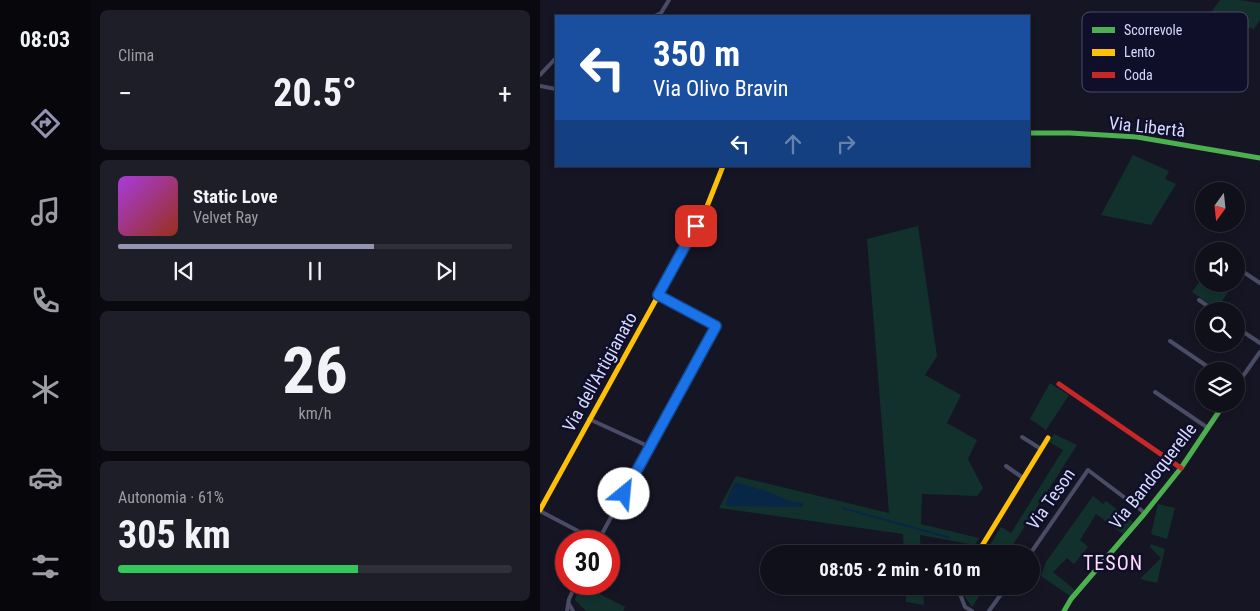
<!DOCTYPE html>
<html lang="it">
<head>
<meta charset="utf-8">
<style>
	:root { --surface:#10101b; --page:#1e1e28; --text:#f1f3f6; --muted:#9c9da3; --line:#30303a; --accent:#9494b2 }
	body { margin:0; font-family:"Roboto Condensed",sans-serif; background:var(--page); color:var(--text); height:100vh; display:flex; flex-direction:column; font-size:19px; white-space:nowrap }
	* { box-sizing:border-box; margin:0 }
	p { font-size:16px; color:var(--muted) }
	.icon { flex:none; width:28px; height:28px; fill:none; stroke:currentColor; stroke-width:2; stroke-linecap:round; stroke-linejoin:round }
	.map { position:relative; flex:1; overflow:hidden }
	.side { display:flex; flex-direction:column; gap:10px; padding:10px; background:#09090f; width:450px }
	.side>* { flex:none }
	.hud { position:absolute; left:15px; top:15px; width:475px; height:152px; border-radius:0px; box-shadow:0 2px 8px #0003,0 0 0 1px var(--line); background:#1a4fa0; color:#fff; overflow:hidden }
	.needle { width:32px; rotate:195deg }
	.fabs { position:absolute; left:655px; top:182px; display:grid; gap:10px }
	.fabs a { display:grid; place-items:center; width:50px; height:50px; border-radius:50%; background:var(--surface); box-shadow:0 2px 8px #0003,0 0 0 1px var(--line); font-size:25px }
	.speed { position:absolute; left:15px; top:530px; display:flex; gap:10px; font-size:25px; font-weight:700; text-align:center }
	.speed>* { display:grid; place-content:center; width:65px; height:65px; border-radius:50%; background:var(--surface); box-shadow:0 2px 8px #0003,0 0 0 1px var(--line); line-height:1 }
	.speed .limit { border:8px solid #d22; background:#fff; color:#111 }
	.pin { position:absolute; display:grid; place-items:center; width:42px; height:42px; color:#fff; margin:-21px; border-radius:10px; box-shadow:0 2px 8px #0006 }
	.me { position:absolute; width:55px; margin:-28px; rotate:28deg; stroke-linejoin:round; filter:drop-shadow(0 0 4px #0008) }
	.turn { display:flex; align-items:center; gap:18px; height:105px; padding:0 15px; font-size:22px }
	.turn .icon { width:65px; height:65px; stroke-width:2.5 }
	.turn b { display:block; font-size:35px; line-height:42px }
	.lanes { display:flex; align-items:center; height:48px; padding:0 15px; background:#0003; justify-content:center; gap:25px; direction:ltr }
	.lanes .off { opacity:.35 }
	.big { font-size:38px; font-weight:700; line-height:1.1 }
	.side .card { flex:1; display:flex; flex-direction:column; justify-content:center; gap:8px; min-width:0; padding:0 18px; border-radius:8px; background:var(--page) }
	.side .dial { align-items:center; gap:0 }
	.dial b { font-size:65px; line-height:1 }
	.song { display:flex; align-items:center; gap:15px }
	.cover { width:60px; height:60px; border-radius:8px; background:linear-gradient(135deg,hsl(280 70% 55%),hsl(10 70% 35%)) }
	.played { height:5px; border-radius:2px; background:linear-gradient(90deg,var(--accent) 65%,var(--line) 65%) }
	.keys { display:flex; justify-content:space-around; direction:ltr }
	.heat { display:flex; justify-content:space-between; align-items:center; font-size:28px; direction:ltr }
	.charge { height:8px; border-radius:4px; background:linear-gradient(90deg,#34c759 61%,var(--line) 0) }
	.trip { position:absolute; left:220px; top:545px; width:280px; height:50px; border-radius:25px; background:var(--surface); box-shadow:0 2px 8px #0003,0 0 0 1px var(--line); font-weight:700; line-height:50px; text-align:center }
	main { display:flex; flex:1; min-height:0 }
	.menu { display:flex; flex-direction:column; width:90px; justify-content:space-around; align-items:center; background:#06060b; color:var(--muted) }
	.menu .icon { width:35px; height:35px }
	.menu .selected { color:var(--accent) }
	.menu b { font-size:22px; color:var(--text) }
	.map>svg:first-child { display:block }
	.green { fill:#12312d }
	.water { fill:#082747 }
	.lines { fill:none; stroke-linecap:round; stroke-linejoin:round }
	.street { stroke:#4a4c65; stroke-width:4 }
	.fast { stroke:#4caf50; stroke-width:5 }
	.slow { stroke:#ffc107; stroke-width:5 }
	.jam { stroke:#c62828; stroke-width:5 }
	.route-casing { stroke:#114b97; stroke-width:12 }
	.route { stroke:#1a73e8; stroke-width:9 }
	.labels { text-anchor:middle; stroke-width:5; stroke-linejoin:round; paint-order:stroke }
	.street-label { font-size:18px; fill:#d8d9ff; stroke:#0f0f2a }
	.quarter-label { font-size:20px; letter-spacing:1px; fill:#ffdaf7; stroke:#0f0f2a }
	.key { fill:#0f0f2a; stroke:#4b4c6a; stroke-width:1 }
	.key-label { font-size:14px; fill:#d8d9ff }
</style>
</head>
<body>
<main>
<nav class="menu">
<b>08:03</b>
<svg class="icon selected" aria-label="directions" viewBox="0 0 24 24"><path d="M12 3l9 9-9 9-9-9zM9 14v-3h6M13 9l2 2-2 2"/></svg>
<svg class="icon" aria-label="music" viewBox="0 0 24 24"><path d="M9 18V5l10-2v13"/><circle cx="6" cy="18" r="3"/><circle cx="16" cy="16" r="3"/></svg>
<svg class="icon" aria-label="phone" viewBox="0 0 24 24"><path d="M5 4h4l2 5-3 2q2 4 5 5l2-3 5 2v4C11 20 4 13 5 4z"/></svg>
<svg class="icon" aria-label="climate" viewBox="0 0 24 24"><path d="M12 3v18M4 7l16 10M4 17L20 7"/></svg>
<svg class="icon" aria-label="car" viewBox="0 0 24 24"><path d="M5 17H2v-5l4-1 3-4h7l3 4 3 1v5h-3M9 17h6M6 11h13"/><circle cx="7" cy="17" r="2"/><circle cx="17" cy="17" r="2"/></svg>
<svg class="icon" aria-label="filters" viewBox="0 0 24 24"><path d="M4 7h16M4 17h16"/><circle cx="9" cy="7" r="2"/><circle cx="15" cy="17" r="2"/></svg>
</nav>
<section class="side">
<div class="card"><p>Clima</p>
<div class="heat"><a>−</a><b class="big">20.5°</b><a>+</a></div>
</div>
<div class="card">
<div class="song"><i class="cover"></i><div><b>Static Love</b><p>Velvet Ray</p></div></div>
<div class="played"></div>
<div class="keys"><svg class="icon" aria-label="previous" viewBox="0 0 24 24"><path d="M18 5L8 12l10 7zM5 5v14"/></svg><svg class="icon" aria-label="pause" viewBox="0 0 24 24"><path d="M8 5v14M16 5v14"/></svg><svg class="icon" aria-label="next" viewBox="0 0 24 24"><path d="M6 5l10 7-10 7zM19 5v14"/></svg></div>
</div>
<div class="card dial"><b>26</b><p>km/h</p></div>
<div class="card"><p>Autonomia · 61%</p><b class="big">305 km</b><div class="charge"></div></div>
</section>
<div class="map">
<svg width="720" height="611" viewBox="0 0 720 611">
	<rect width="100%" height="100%" fill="#151524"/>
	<!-- green -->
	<g class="green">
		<polygon points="680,0 699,0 720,3 720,20 714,29 666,19"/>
		<polygon points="593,155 629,171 625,179 636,184 611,225 561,215"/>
		<polygon points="378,226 397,356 385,375 421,395 407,423 437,440 428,459 443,488 437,496 382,494 381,524 439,538 435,545 380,535 381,554 364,554 363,534 179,508 196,476 349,513 327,239"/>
		<polygon points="664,275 664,284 677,284 688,292 677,309 652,292"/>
		<polygon points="510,383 529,395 506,430 490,419"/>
		<polygon points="514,434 537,445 467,554 441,554 445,547 448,548 461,527 471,533 523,450 509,442"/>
		<polygon points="553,496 563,504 566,501 593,522 583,534 556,514 540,540 548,547 534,564 527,558 513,572 535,590 530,596 501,576 506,562"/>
		<polygon points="618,504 635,508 627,539 611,534"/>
		<polygon points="611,544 625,549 617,583 600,579 621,558 610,547"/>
		<polygon points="40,584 85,607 83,611 46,611 35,600"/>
		<polygon points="366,586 383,586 384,605 366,602"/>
		<polygon points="421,586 446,586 432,607 425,597"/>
	</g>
	<!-- water -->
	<g class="water">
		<polygon points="195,482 226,491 250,501 263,503 263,507 186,506 186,501"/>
		<polygon points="302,507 411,537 410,539 302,509"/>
	</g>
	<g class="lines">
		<!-- street -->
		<g class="street">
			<polyline points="115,16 121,13 129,0"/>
			<polyline points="0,75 16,58"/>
			<polyline points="0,86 16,89"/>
			<polyline points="696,267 720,283"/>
			<polyline points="659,300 675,311"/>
			<polyline points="696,327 720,343"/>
			<polyline points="630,341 674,371"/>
			<polyline points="696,386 720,352"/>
			<polyline points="615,392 668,428"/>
			<polyline points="49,419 110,447"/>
			<polyline points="482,437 501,449"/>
			<polyline points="466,466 483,478"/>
			<polyline points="0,511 57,541"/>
			<polyline points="58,541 176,326 118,295"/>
			<polyline points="490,554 548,470 605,513"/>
			<polyline points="417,586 425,607 432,611"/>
			<polyline points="29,604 33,611"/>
			<polyline points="27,611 29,599 36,584"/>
			<polyline points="449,611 467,586"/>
		</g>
		<!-- fast -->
		<g class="fast">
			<polyline points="489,133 530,133 597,137 720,158"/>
			<polyline points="524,611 531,599 605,513 641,468 684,404"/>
		</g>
		<!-- slow -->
		<g class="slow">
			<polyline points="0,510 166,209 183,166"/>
			<polyline points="437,554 508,438"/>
		</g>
		<!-- jam -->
		<polyline class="jam" points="519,384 641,468"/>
	</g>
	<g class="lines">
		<!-- route casing -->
		<g class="route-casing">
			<polyline id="route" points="84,494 176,326 118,295 156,226"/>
		</g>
		<!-- route -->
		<use href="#route" class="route"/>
	</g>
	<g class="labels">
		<!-- street labels -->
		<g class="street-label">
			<text transform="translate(607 127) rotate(6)" y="6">Via Libertà</text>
			<text transform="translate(60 372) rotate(-61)" y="6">Via dell'Artigianato</text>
			<text transform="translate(613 476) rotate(-52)" y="6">Via Bandoquerelle</text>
			<text transform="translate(511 499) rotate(-55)" y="6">Via Teson</text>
		</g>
		<!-- quarter labels -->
		<g class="quarter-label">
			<text x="573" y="570">TESON</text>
		</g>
	</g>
	<!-- legend -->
	<rect x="542" y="12" width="166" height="80" rx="8" class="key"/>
	<rect x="552" y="27" width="23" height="6" fill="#4caf50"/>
	<rect x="552" y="49" width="23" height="7" fill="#ffc107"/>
	<rect x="552" y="72" width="23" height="6" fill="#c62828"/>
	<g class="key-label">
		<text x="584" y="35">Scorrevole</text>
		<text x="584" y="57">Lento</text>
		<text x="584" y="80">Coda</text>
	</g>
</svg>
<div class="fabs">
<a><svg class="needle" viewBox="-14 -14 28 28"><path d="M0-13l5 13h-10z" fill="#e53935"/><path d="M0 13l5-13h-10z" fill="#9c9da3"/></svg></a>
<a><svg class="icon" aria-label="sound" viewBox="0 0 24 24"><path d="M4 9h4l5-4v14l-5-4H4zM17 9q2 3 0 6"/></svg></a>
<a><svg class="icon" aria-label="search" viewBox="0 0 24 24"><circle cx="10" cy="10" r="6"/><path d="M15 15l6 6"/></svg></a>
<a><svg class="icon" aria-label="layers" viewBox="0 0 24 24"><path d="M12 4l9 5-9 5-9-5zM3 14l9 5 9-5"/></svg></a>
</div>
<div class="speed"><div class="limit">30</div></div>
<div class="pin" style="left:156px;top:226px;background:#d93025"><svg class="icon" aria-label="arrive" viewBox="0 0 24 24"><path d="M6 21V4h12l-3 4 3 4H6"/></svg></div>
<svg class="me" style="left:84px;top:494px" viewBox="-20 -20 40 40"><circle r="19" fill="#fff"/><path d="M0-13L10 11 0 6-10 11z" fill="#1a73e8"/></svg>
<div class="trip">08:05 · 2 min · 610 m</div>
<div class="hud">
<div class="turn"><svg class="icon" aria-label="left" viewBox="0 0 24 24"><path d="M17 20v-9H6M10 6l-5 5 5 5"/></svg><div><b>350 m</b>Via Olivo Bravin</div></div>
<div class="lanes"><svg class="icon" aria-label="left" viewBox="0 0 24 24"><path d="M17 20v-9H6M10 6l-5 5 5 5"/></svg><svg class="icon off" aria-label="ahead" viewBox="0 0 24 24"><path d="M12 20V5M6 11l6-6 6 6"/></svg><svg class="icon off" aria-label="right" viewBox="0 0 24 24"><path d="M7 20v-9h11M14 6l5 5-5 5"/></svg></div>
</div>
</div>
</main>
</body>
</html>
